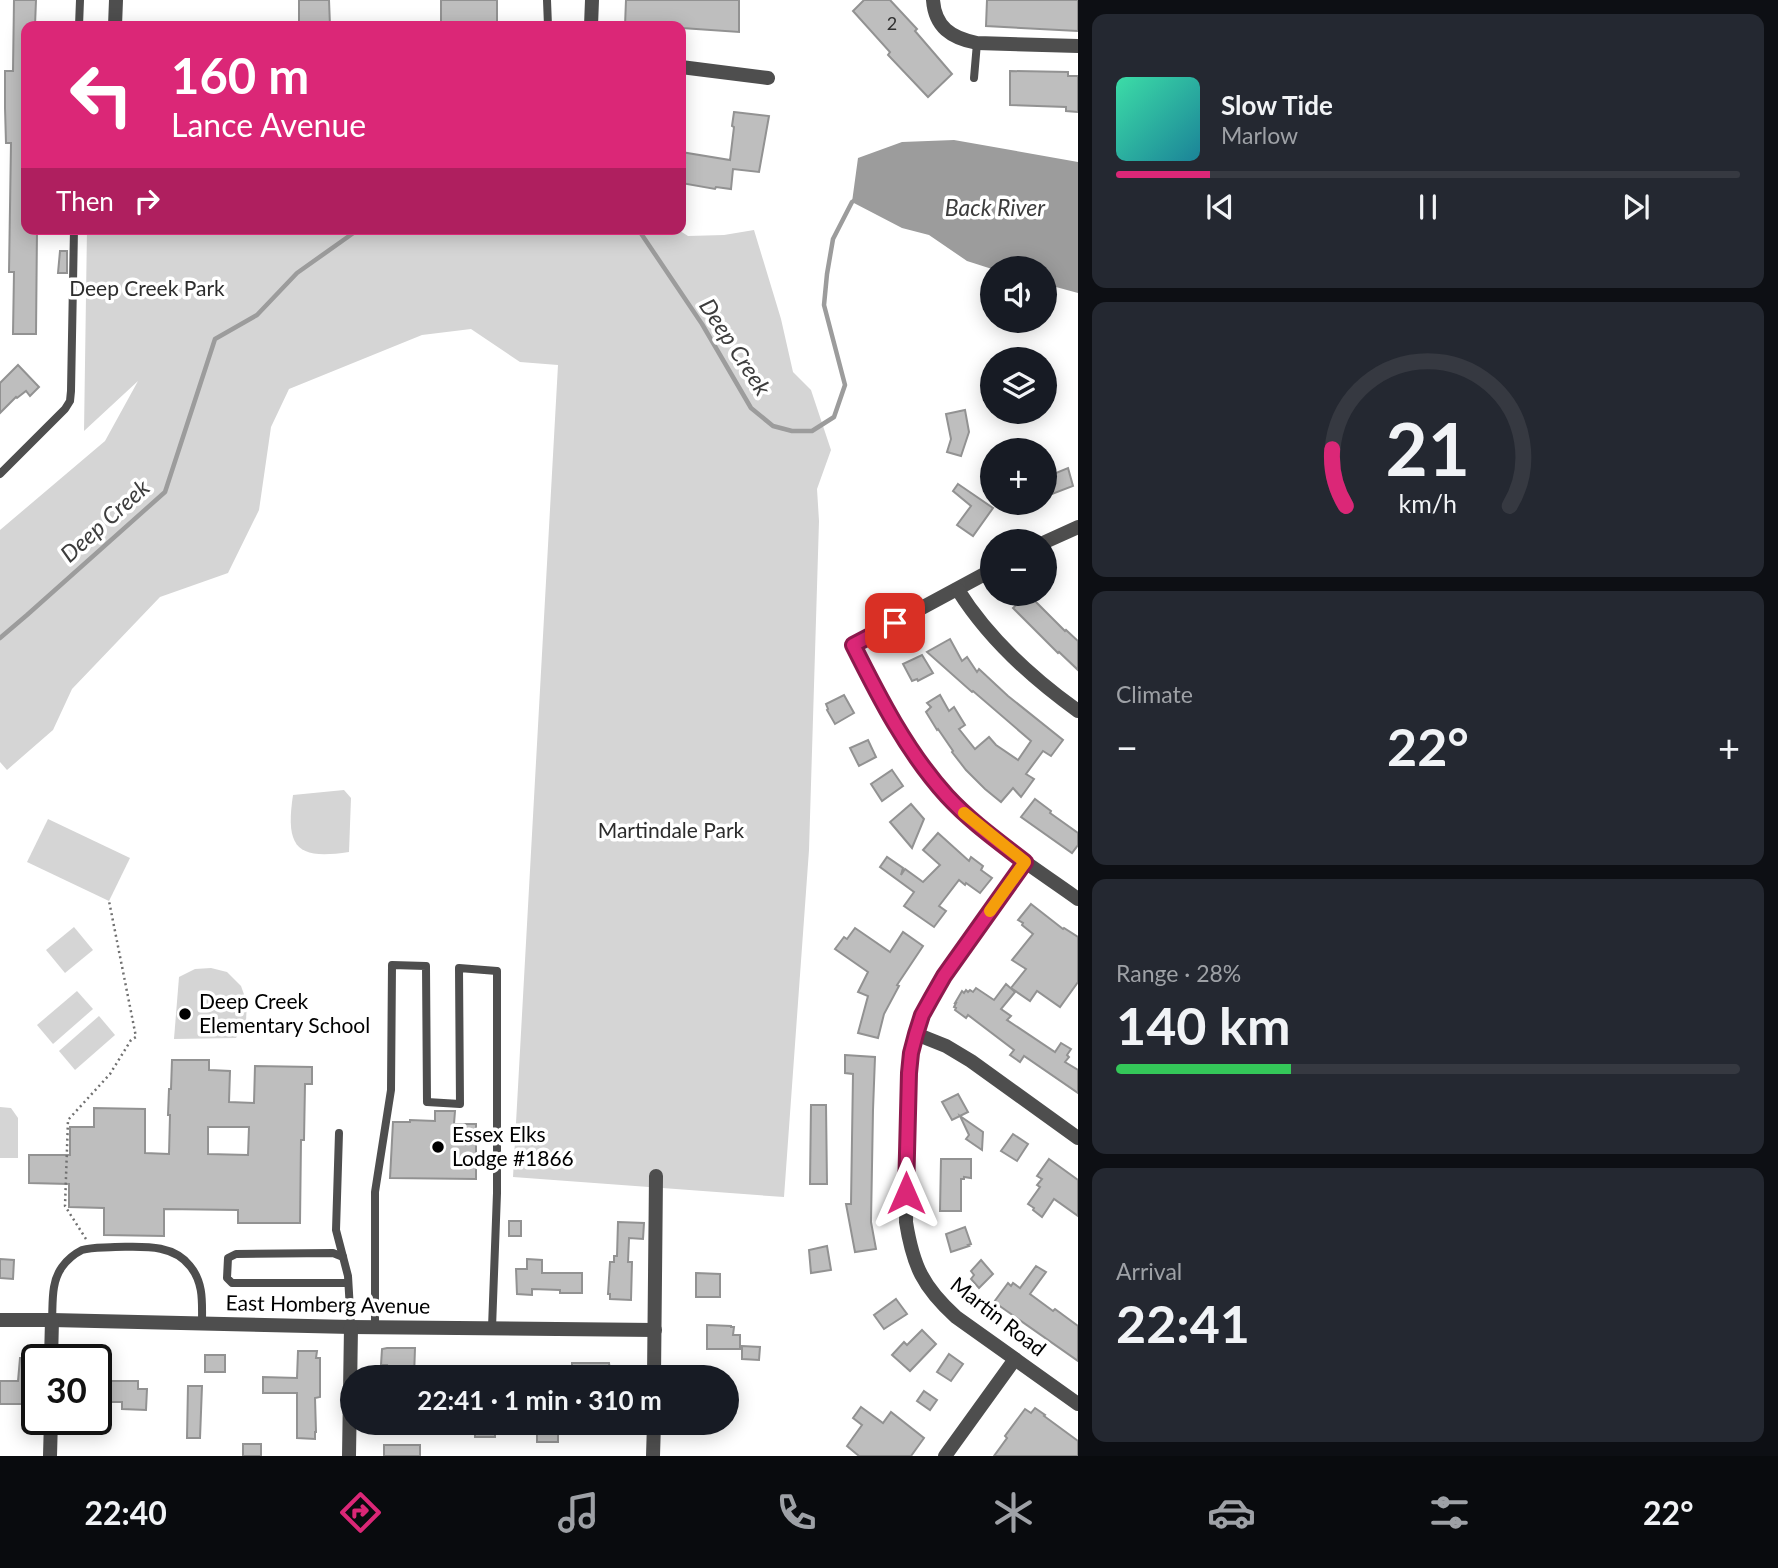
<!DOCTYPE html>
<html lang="en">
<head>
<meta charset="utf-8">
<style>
	:root { --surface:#171b24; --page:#242831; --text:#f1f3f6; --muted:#9ea1a6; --line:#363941; --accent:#db2777 }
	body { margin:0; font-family:Lato,sans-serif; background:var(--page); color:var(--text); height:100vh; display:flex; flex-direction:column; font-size:26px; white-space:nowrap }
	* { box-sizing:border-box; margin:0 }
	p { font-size:23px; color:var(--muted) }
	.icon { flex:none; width:38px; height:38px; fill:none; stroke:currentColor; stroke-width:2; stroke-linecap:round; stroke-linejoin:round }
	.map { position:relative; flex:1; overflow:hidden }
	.side { display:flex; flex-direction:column; gap:14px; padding:14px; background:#0d0f14; width:700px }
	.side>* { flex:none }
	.guide { position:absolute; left:21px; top:21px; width:665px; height:214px; border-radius:14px; box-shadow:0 4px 18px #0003; background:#db2777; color:#fff; overflow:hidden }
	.fabs { position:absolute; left:980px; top:256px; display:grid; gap:14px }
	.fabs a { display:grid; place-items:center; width:77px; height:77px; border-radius:50%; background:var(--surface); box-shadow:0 4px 18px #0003; font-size:35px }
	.speed { position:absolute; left:21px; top:1344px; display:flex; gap:14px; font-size:35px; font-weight:700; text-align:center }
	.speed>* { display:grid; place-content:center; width:91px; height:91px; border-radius:50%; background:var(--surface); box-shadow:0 4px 18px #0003; line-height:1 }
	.speed .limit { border:4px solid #111; border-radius:10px; background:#fff; color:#111 }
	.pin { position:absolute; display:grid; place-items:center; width:60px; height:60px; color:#fff; margin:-30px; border-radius:14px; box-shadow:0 4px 10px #0006 }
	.me { position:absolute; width:77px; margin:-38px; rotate:0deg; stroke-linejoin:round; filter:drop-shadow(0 0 5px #0008) }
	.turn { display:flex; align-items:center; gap:24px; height:147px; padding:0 35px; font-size:32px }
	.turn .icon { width:91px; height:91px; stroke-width:2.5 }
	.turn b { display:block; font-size:49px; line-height:60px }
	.then { display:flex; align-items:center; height:66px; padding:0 35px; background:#0003; gap:14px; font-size:26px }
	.big { font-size:52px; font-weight:700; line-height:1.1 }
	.side .tile { flex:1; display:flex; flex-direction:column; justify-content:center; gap:10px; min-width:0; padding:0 24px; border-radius:14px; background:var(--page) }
	.side .dial { align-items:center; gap:0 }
	.dial svg { height:182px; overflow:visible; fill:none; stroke:var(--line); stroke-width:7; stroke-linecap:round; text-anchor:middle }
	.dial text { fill:var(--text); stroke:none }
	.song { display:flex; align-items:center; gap:21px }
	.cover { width:84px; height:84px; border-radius:10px; background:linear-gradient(135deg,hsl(160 70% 55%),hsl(190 70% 35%)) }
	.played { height:7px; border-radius:4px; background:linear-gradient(90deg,var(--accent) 15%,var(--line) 15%) }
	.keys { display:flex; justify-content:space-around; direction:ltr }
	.heat { display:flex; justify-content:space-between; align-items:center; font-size:38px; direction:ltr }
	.charge { height:10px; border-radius:5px; background:linear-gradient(90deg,#34c759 28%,var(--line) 0) }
	.trip { position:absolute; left:340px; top:1365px; width:399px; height:70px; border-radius:35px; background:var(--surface); box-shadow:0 4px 18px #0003; font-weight:700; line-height:70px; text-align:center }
	.tabs { display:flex; height:112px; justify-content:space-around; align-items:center; background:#090b0e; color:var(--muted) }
	.tabs .icon { width:49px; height:49px }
	.tabs .active { color:var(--accent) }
	.tabs b { font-size:32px; color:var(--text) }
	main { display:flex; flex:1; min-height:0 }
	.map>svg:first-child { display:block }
	.green { fill:#d5d5d5 }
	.water { fill:#9c9c9c }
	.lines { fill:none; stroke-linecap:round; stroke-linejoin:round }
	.stream { stroke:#9c9c9c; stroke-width:4.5 }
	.building { fill:#bebebe; stroke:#929292; stroke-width:2; fill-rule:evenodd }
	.path { stroke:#707070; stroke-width:2.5; stroke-dasharray:2 3.5; stroke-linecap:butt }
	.lane { stroke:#4e4e4e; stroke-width:8 }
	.street { stroke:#4e4e4e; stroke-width:14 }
	.route-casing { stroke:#8e194d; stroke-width:18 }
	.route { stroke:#db2777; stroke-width:12 }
	.slow { stroke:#f59e0b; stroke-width:12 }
	.poi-dot { fill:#000; stroke:#fff; stroke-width:2.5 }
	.labels { text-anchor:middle; stroke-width:7; stroke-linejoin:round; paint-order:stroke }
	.number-label { font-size:18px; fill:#303030 }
	.park-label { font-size:21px; fill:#2c2c2c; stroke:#fff }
	.poi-label { font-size:21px; fill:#000; stroke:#fff; text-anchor:start }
	.street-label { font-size:21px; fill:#000; stroke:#fff }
	.water-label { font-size:23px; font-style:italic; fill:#3d3d3d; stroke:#fff }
</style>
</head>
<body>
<main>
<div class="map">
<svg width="1078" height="1456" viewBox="0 0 1078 1456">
	<rect width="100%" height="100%" fill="#fff"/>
	<!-- green -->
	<g class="green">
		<polygon points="87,229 299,229 295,235 306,229 677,229 688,236 724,235 754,230 781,319 793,372 811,390 831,450 817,489 819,521 809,850 784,1197 513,1177 558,365 520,362 471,329 422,335 289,389 271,427 259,510 228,573 160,597 72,689 53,730 7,770 0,762 0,530 105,441 138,381 84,431"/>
		<path d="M344 790 351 798 349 852C297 860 285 848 293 795Z"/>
		<polygon points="48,819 130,858 109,901 27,862"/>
		<polygon points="74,927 93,950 65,973 46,950"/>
		<polygon points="211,968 227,972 241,986 247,1003 246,1021 236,1038 174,1039 179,977 195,969"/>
		<polygon points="77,991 93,1009 53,1044 37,1025"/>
		<polygon points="99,1016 115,1035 75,1070 59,1051"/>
		<polygon points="0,1107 11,1108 18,1118 18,1158 0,1158"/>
	</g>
	<!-- water -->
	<polygon class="water" points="954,140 1078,162 1078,293 1045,284 1045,268 992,269 967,261 929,235 902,228 852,202 858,158 902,142"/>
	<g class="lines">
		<!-- stream -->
		<g class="stream">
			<polyline points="638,229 702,324 751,408 773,426 792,431 812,431 834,417 845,385 824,305 827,274 833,239 852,202 855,200"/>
			<polyline points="0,638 27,615 165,492 215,339 257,315 297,273 359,229"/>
		</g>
	</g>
	<!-- building -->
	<g class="building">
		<polygon points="14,0 36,0 35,26 26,26 26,229 37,229 36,334 13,334 14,272 9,272 11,143 6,143 5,108 5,71 13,71"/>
		<polygon points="299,0 329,0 330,26 300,26 299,24"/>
		<polygon points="441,0 497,0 497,26 441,24"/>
		<polygon points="626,0 739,0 739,32 682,28 681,26 625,26"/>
		<polygon points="864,0 890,0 917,29 915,31 952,74 928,97 888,55 890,52 853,11"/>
		<polygon points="987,0 1078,0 1078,31 986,26"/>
		<polygon points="1010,71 1068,72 1068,76 1078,76 1078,112 1066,111 1066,107 1010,105"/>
		<polygon points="734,112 769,116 759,172 733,169 731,189 716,187 715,189 681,183 681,152 730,160 734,127 732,126"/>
		<polygon points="60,251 67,251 67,273 58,273"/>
		<polygon points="18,365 39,387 30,396 26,391 17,398 16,397 0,413 0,383"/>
		<polygon points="965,410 969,432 961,456 947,452 951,439 946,414"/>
		<polygon points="1068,468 1073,486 1052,494 1046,477"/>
		<polygon points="958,484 993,508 973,536 957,525 971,506 953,491"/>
		<polygon points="1028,594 1065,631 1066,630 1078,641 1078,670 1059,652 1058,653 1013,608"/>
		<polygon points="950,639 962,661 967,657 977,672 979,669 1008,696 1063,740 1051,756 1043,751 1026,774 1034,779 1021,797 1013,788 1001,802 985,789 966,770 952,752 953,751 938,729 937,730 926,712 931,707 927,703 940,695 949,711 954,707 965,725 959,729 975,749 989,737 996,745 1018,760 1031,741 973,691 972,692 927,652"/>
		<polygon points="922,655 933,673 918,681 917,679 912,681 903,664"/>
		<polygon points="844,695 854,713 835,724 827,710 828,709 826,704"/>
		<polygon points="868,740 876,757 859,766 850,748"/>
		<polygon points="892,770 903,786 882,801 871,784"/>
		<polygon points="1035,799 1051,811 1050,813 1078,833 1078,845 1072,853 1021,817"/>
		<polygon points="911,804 924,819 912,848 890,822"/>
		<polygon points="938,833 969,861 971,857 983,866 981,870 992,878 980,893 966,883 965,885 959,880 939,906 946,911 934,927 904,906 914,892 880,867 887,857 903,868 901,875 905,869 923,882 940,865 923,850"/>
		<polygon points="1031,904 1063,929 1064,928 1078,937 1078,982 1060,1007 1037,991 1030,1001 1011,988 1026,969 1012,960 1033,934 1022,925 1023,923 1018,920"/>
		<polygon points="855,928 890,952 903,932 923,946 897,985 899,986 884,1014 878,1038 858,1033 868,996 858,992 868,972 835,949 844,937 847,939"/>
		<polygon points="1006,984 1015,992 1001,1009 1011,1016 1007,1020 1055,1052 1061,1043 1071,1049 1067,1055 1069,1057 1065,1062 1078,1070 1078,1093 1024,1056 1020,1062 1010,1055 1014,1050 968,1015 966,1018 955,1010 956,1008 954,1007 956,1003 955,1003 962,991 964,993 966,990 968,992 970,990 973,992 976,988 994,1000"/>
		<polygon points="845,1055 875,1057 873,1110 871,1222 876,1249 855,1252 846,1204 851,1204 853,1074 845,1073"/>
		<path d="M172 1060H209V1070L230 1071 229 1102 254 1103 255 1066 312 1067V1084H305L304 1140H301L300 1223H238V1210L164 1209V1236L104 1235V1208L69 1207V1184L29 1183V1155H70V1127H94V1108L145 1109V1153L169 1154 170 1115H168L169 1089H171ZM208 1127H249L248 1155 208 1154Z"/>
		<polygon points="958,1094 968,1112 952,1120 942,1102"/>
		<polygon points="811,1105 826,1105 827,1184 810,1184"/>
		<polygon points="435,1111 455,1111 454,1124 476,1124 476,1179 390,1178 393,1122 410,1122 410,1120 435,1121"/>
		<polygon points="960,1116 983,1132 982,1150 966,1139 969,1135"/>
		<polygon points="1013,1134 1028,1144 1017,1161 1001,1151"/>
		<polygon points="941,1159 971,1159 971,1178 964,1177 964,1179 961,1179 961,1211 940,1211"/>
		<polygon points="1049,1159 1078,1180 1078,1216 1054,1199 1042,1217 1033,1210 1034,1208 1028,1204 1040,1187 1037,1185 1042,1179 1037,1176"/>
		<rect x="509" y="1221" width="12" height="15"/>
		<polygon points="618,1222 644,1223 643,1239 629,1238 628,1262 632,1262 631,1300 610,1299 610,1294 608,1294 610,1262 614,1262 614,1256 617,1256"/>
		<polygon points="965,1227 971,1244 968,1245 969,1246 951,1252 946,1234"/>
		<polygon points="827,1246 831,1270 811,1273 809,1250"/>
		<polygon points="0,1259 14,1260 13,1279 0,1278"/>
		<polygon points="527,1259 542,1260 542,1273 582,1273 582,1293 560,1293 560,1290 532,1289 532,1295 517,1294 516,1269 527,1269"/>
		<polygon points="981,1260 993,1274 979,1288 971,1279 974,1275 971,1271"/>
		<polygon points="1036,1266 1046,1272 1030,1294 1053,1311 1055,1309 1078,1326 1078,1361 994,1302 1008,1283 1011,1286 1013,1283 1020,1288"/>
		<polygon points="696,1273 720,1274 720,1297 696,1297"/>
		<polygon points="896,1299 907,1314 884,1329 874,1315"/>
		<polygon points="707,1325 731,1326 731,1327 734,1327 733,1335 740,1335 740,1349 707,1349"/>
		<polygon points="922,1330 936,1344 910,1371 892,1355 904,1342 907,1345"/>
		<polygon points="742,1346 760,1347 759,1360 742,1359"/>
		<polygon points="387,1348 415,1348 414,1377 386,1377 387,1365 381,1365 382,1349"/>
		<polygon points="298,1351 317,1351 316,1358 320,1358 320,1397 315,1398 316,1432 315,1432 315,1439 297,1438 297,1393 263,1393 263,1377 297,1378"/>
		<polygon points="949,1354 963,1364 951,1381 937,1372"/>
		<rect x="205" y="1355" width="20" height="17"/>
		<polygon points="20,1358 29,1358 29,1404 0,1404 0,1381 18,1381"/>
		<polygon points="572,1363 609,1363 611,1377 572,1377"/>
		<polygon points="100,1381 138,1381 138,1389 147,1389 146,1410 122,1409 122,1402 100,1402"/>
		<polygon points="188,1386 202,1386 200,1438 187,1438"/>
		<polygon points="924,1391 937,1400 930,1410 917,1401"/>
		<polygon points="861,1407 883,1423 891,1412 924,1438 911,1456 859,1456 847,1446 862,1425 853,1418"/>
		<polygon points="1035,1408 1045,1415 1044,1416 1078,1441 1078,1456 994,1456 1007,1438 1005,1436 1025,1409 1031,1413"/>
		<rect x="475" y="1423" width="20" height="14"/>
		<rect x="537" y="1426" width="21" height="16"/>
		<rect x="243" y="1444" width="18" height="12"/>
		<rect x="384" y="1445" width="36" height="11"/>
	</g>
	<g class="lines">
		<!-- path -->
		<polyline class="path" points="86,1239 65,1206 68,1120 110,1074 131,1040 136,1037 109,901"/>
		<!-- lane -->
		<g class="lane">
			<polyline points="547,0 548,26"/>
			<polyline points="79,26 80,0"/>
			<polyline points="974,78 977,43"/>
			<polyline points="0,474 65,409 70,401 71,391 74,229"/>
			<polyline points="339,1133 336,1230 348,1276 351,1327"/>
			<polyline points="343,1257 333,1253 236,1254 228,1258 227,1278 232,1283 348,1283"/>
			<path d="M52 1320C53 1302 51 1282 62 1267 67 1260 74 1254 82 1250 93 1247 104 1248 115 1247 141 1247 172 1243 190 1266 204 1283 202 1303 202 1323"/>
			<polyline points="375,1327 375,1192 391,1090 392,965 426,966 427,1102 460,1104 459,968 497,971 497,1193 492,1328"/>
		</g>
		<!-- street -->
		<g class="street">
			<path d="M933 0C935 27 951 38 977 43L1078 46"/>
			<polyline points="115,26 116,0"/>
			<polyline points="591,26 592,0"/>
			<polyline points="681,67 768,78"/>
			<polyline points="1045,542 1078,527"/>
			<path d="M992 570 853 645C883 704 913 765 962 811 997 845 1039 871 1078 899"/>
			<path d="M958 590C988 638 1032 678 1078 711"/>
			<path d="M1025 862 944 976 932 997 923 1015 916 1034 911 1053 909 1073 906 1222C913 1266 923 1287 956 1317L1078 1404"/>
			<polyline points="916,1034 946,1046 971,1061 1078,1138"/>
			<polyline points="0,1320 52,1320 351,1327 655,1330"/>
			<polyline points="51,1360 52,1320"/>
			<polyline points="654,1377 656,1176"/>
			<polyline points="50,1456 51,1419"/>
			<polyline points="349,1456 351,1327"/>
			<polyline points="653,1456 654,1423"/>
			<polyline points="945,1456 1015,1359"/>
		</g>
	</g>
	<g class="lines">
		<!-- route casing -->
		<g class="route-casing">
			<path id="route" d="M895 623 853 645C879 697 907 752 947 796 970 821 998 841 1025 862L944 976 932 997 922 1015 916 1034 911 1053 909 1073 906 1193"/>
		</g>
		<!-- route -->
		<use href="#route" class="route"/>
		<!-- slow -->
		<polyline class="slow" points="964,813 1025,862 990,911"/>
	</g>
	<!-- markers -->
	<g class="poi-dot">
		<circle cx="185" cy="1014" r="7"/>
		<circle cx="438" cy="1147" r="7"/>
	</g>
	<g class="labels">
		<!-- number labels -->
		<g class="number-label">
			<text x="892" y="30">2</text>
		</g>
		<!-- park labels -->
		<g class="park-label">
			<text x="147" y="296">Deep Creek Park</text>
			<text x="671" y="838">Martindale Park</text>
		</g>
		<!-- poi labels -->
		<g class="poi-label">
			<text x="199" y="1009">Deep Creek<tspan x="199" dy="24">Elementary School</tspan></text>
			<text x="452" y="1142">Essex Elks<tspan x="452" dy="24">Lodge #1866</tspan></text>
		</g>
		<!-- street labels -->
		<g class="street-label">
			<text transform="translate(328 1305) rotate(1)" y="7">East Homberg Avenue</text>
			<text transform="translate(998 1317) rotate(38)" y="7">Martin Road</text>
		</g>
		<!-- water labels -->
		<g class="water-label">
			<text x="995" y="216">Back River</text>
			<text transform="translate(735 347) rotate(57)" y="8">Deep Creek</text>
			<text transform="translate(105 521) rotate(-42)" y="8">Deep Creek</text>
		</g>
	</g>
</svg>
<div class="fabs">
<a><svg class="icon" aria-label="sound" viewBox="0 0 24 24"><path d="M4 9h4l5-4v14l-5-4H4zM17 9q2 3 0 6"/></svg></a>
<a><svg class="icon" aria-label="layers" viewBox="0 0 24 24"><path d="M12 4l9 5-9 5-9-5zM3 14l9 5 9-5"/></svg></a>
<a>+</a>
<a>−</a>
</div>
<div class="speed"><div class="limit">30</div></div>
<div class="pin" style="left:895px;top:623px;background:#d93025"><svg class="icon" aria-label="arrive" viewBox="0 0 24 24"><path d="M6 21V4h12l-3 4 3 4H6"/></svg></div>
<svg class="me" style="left:906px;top:1193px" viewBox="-20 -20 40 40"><path d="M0-17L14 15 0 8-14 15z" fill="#db2777" stroke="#fff" stroke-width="4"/></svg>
<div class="trip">22:41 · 1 min · 310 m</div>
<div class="guide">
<div class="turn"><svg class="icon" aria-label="left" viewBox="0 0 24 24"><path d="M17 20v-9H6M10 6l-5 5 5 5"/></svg><div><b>160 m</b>Lance Avenue</div></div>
<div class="then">Then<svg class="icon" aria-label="right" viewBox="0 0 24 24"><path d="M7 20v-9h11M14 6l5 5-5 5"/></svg></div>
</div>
</div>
<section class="side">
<div class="tile">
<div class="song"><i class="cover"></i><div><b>Slow Tide</b><p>Marlow</p></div></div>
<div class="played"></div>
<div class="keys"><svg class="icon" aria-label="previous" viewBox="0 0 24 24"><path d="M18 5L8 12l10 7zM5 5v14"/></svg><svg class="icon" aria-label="pause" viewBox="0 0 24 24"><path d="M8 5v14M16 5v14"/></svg><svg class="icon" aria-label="next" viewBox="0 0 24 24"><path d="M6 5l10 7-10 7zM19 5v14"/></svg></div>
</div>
<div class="tile dial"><svg viewBox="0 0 100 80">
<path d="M14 69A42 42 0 1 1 86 69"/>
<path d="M14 69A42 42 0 0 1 8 44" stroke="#db2777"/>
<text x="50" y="56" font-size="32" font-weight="700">21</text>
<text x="50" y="72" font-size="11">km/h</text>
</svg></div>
<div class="tile"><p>Climate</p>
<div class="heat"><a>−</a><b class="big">22°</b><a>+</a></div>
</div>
<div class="tile"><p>Range · 28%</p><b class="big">140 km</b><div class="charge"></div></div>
<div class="tile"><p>Arrival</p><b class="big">22:41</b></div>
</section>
</main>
<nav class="tabs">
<b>22:40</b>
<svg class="icon active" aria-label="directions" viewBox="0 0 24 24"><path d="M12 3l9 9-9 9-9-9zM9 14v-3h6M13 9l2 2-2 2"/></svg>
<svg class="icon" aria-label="music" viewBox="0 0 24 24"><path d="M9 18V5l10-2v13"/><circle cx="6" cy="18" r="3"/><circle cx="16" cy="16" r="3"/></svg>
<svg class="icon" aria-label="phone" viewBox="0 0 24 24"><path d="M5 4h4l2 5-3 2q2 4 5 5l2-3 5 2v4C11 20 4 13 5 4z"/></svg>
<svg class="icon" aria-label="climate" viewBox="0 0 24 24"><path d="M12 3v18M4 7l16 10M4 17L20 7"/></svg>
<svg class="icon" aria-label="car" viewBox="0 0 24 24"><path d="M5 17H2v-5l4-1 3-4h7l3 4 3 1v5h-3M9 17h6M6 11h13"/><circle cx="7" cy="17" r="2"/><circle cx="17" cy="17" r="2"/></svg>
<svg class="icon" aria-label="filters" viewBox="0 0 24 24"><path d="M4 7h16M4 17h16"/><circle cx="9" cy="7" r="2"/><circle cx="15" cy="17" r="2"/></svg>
<b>22°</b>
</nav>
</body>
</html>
